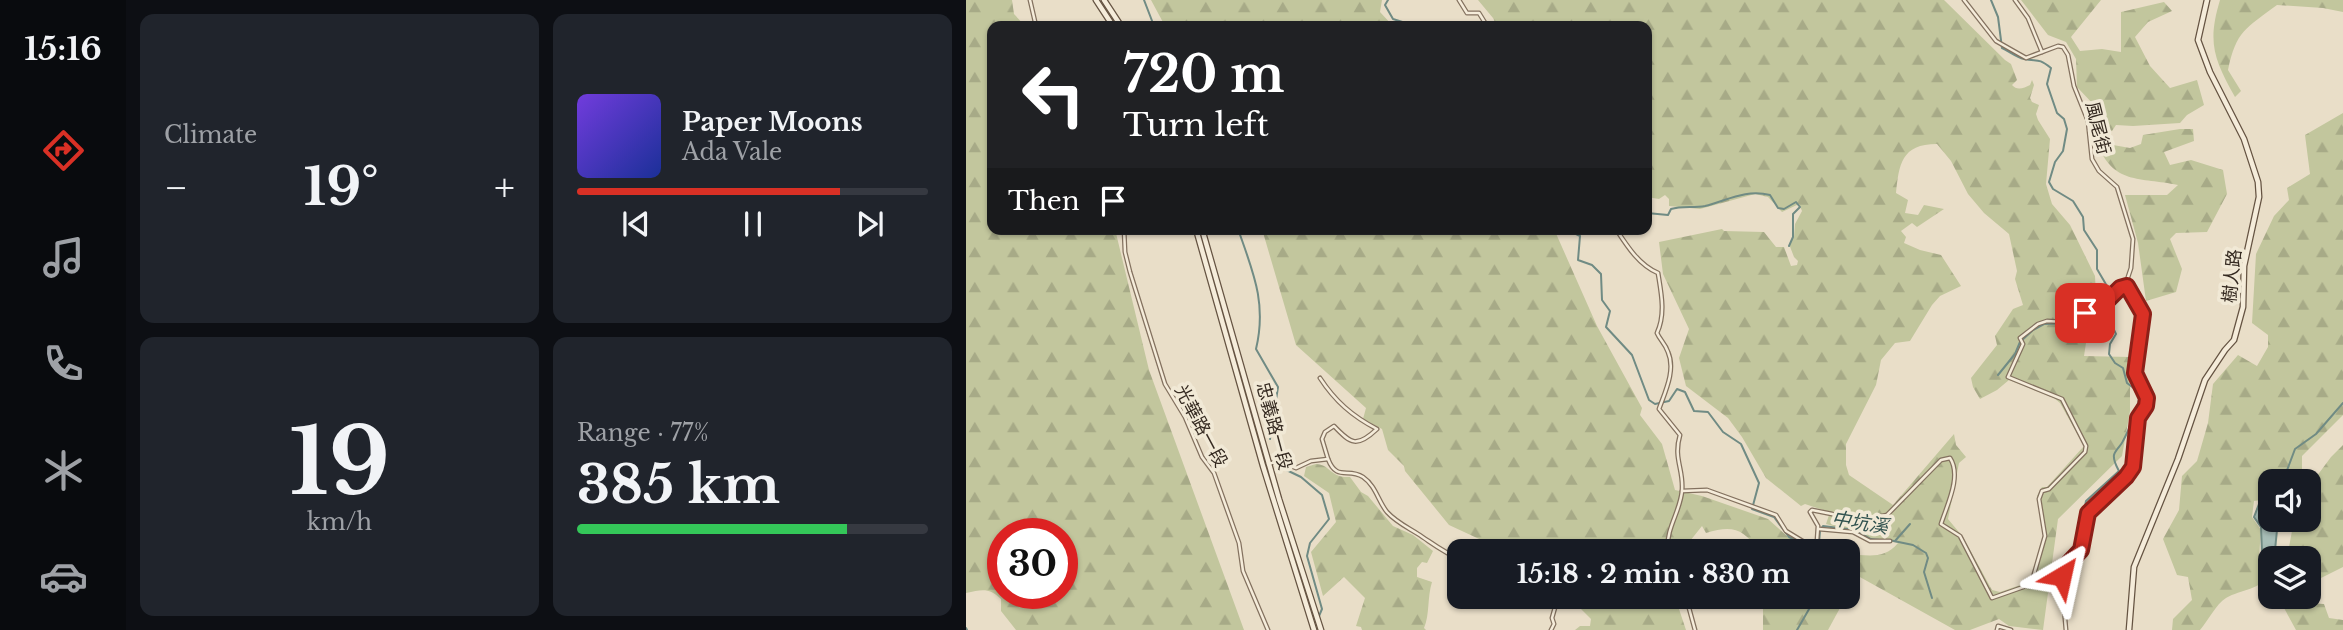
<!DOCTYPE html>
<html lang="en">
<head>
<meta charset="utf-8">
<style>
	:root { --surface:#171b24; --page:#20242c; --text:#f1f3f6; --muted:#9ea1a6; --line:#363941; --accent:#d93025 }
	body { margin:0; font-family:"Libre Baskerville","Noto Sans TC",serif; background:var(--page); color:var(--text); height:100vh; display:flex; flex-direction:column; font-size:26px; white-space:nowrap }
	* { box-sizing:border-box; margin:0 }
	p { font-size:23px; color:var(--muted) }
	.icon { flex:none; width:38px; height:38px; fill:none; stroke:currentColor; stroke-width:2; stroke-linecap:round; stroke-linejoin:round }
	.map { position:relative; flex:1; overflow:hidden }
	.details { display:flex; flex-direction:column; gap:14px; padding:14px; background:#0d0f14; width:840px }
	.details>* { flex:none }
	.guide { position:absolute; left:21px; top:21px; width:665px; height:214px; border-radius:14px; box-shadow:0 2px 5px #0004; background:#202124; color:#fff; overflow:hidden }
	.tools { position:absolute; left:1292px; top:469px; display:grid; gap:14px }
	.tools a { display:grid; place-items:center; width:63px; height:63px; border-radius:14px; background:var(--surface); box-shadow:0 2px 5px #0004; font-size:35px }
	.speed { position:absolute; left:21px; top:518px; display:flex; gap:14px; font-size:35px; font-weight:700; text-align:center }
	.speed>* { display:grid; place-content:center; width:91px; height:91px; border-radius:50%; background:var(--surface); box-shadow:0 2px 5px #0004; line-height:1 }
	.speed .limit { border:10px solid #d22; background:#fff; color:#111 }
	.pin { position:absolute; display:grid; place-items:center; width:60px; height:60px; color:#fff; margin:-30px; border-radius:14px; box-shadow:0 4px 10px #0006 }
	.me { position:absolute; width:77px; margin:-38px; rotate:36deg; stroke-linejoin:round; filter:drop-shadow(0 0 5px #0008) }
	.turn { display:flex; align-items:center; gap:24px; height:147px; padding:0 21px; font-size:32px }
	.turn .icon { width:91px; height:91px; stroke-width:2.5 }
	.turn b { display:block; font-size:49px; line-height:60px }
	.then { display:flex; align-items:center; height:66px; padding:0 21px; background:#0003; gap:14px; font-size:26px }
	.big { font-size:52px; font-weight:700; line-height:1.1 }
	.details .tile { flex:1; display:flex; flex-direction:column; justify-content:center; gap:10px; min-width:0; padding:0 24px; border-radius:14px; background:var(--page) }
	.details .dial { align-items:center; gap:0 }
	.dial b { font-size:91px; line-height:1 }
	.song { display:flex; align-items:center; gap:21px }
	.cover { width:84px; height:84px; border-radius:10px; background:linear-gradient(135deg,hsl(260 70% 55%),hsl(230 70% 35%)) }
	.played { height:7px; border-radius:4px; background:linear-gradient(90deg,var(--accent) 75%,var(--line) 75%) }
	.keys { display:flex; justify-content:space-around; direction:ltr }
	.heat { display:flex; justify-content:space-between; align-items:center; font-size:38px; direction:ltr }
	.charge { height:10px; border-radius:5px; background:linear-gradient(90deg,#34c759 77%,var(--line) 0) }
	.details .tiles { flex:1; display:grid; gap:14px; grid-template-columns:repeat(2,1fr) }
	.trip { position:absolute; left:481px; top:539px; width:413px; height:70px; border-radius:14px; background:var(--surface); box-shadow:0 2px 5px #0004; font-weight:700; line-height:70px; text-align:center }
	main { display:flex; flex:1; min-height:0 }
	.dock { display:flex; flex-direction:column; width:126px; justify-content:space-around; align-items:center; background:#090b0e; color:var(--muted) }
	.dock .icon { width:49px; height:49px }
	.dock .on { color:var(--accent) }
	.dock b { font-size:32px; color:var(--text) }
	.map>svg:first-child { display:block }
	.forest { fill:url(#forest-firs); fill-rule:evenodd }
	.water { fill:#a8beb7; stroke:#708b84; stroke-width:2 }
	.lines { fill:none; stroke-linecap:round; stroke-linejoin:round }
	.stream { stroke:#708b84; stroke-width:2 }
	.street-casing { stroke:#83715f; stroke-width:5 }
	.secondary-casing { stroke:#655342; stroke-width:7 }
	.street { stroke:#f5ecda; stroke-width:2.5 }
	.secondary { stroke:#f5ecda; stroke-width:4.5 }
	.route-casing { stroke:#8d1f18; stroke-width:18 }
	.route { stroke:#d93025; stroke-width:12 }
	.labels { text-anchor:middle; stroke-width:7; stroke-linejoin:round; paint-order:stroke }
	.street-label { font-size:18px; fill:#352a21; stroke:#f1e9d6 }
	.water-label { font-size:19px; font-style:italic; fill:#325350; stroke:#f1e9d6 }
</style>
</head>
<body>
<main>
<nav class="dock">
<b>15:16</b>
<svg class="icon on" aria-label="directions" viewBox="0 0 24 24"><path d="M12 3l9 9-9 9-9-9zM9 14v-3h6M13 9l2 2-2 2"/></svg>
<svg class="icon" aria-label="music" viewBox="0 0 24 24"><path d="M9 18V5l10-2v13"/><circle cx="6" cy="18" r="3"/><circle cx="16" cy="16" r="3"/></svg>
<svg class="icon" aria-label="phone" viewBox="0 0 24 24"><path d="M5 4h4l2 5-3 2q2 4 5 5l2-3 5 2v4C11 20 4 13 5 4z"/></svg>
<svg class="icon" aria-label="climate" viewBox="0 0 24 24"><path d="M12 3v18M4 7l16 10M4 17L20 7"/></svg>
<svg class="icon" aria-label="car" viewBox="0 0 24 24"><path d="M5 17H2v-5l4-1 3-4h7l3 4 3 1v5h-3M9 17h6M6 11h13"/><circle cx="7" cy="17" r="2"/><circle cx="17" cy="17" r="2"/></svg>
</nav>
<section class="details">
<div class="tiles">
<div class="tile"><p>Climate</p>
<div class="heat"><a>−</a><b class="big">19°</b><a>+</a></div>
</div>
<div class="tile">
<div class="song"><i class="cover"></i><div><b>Paper Moons</b><p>Ada Vale</p></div></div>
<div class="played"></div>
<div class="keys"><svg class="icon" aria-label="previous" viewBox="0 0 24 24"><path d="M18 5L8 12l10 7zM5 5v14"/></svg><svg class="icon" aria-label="pause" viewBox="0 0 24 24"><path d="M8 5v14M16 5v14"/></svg><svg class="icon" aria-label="next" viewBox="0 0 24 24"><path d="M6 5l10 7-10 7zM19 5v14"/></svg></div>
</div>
<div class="tile dial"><b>19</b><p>km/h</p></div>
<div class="tile"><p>Range · 77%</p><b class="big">385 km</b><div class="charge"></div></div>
</div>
</section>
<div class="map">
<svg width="1377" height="630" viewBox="0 0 1377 630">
	<defs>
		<pattern id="forest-firs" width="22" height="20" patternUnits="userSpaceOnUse" patternTransform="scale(1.75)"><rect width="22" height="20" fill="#c2c69d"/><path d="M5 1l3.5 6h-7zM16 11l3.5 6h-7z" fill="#a7aa87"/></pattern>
	</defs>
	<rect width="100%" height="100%" fill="#e9dec8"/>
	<!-- forest -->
	<g class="forest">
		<path d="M0 0H46L48 14 59 26H26V229H149L183 370 278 630H50L35 611V599C22 587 16 590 0 593ZM37 534H96V593H37Z"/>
		<polygon points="185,0 416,0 414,12 427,26 199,26"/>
		<path d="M512 0H978L1039 60 1045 64 1051 80 1046 85C1051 91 1058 88 1064 85L1066 80 1068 85 1064 98 1066 102 1073 105 1070 114 1072 120 1084 139 1080 184 1086 204 1104 225 1129 276 1132 333 1120 343 1118 356 1164 357V411L1156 456 1092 519 1077 630 1043 626 1033 619 1004 630H989L892 576 882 593V554C901 555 918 560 932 543L900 537 892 528H874L860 524 863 515 857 510 839 504 835 506 800 478 776 437 762 418 720 386 713 358 723 329 697 274 693 242 756 229 758 231 798 232 810 247H818L825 266 831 265 832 261 828 257 823 244 828 237 829 224 836 211 833 204 816 212 802 197 789 194 734 209 703 206V199L699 195 693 199 681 197V26H531L527 18ZM971 144 985 161 1002 194 1018 213 1043 234 1051 271 1049 279 1057 305 1047 309 1029 336 1031 345 1005 378 1007 387 1014 399 1031 390 1043 380 1088 398 1094 403 1118 446 1081 487H1076L1071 496 1077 535 1065 578 1063 582 1034 592 1026 590 997 537 982 519 993 463 1000 457 990 445 988 434 927 505 883 475 880 465V444L910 385 915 360 929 343 944 341 966 305 974 296 995 286 975 255 954 250 938 243 940 237 935 231 946 223 951 227 978 209 958 205 952 215 939 213 942 200 930 193C933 165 935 144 971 144Z"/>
		<polygon points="1055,0 1135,0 1105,37 1114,51 1136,49 1155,52 1155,12 1198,2 1206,11 1182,22 1169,37 1184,66 1204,88 1231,80 1238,105 1221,115 1214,123 1167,126 1150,125 1146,131 1130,120 1128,105 1111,87 1110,59 1100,42 1082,35"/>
		<path d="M1254 0H1377V12L1357 8 1311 5C1280 28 1270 31 1262 70L1275 91 1269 97C1248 59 1241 43 1254 0Z"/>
		<path d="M1377 113V415L1336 456V475L1332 481H1304V499L1288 501 1286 517 1295 530 1293 557 1304 572C1295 591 1275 589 1260 598 1250 604 1242 621 1234 630H1206L1207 619 1226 600 1222 577 1211 575 1197 539 1213 510 1216 476 1231 461 1242 423 1247 384 1272 355 1291 366 1302 347V335L1286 323 1290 254 1308 216 1323 200 1321 188 1344 174 1339 135Z"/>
		<path d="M1214 129H1227L1228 141 1198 152 1204 165 1225 160 1257 170 1261 194 1241 232 1210 233 1204 239 1216 269 1210 292 1180 301 1172 243 1159 195H1201L1212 185C1174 177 1146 185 1131 142L1136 138 1135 134 1147 137V145L1164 148 1175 144 1177 135Z"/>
		<path d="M296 229H588L631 326 676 408 674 415 696 444 709 490 736 496 802 519 838 551H793C777 528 766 525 740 533L736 526 716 551H539L483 525 439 471 438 466 422 450 416 429 397 419 400 408 330 345Z"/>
		<polygon points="1377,445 1377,567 1345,583 1343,603 1358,604 1363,618 1377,620 1377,630 1330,630 1312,597 1342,597 1342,558 1321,558 1328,520 1342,520 1342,488 1365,457"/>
		<path d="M350 464C361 464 364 473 373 476 376 477 380 477 384 477L395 492 402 496 427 526 447 535 467 551 461 563 456 562 451 568V577L466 582C461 598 464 614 458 628L460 630H396L395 627 390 626 399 598 378 577 357 596 345 552 370 522 363 493 338 476 340 467Z"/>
		<polygon points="596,597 709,597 720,630 609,630 614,626 624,626 625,619 606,600 599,600"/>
		<polygon points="797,597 880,597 862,630 797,630"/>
	</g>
	<!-- water -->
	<polygon class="water" points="1304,501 1304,520 1312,520 1309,550 1296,552 1295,527 1288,517 1293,504"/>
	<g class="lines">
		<!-- stream -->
		<g class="stream">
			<polyline points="178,0 188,26"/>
			<polyline points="422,0 419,5 427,19 449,26"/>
			<path d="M1025 0 1032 17 1036 48C1043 51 1050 57 1058 59 1072 62 1071 57 1085 68L1081 84 1091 113 1098 119 1101 129 1097 151 1089 162 1083 182 1087 189 1107 201 1117 217 1118 230 1131 250V269L1148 298 1146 309 1142 318 1150 334 1144 344 1143 354 1149 363 1157 368 1161 383 1174 393C1173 405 1163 430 1157 441 1155 446 1149 450 1148 455 1147 461 1151 467 1153 471L1120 501 1111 547 1094 564 1092 579"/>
			<path d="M681 213 702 215 705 209C716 206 728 208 739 206 762 200 780 189 804 195L812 208 818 209 830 202 834 207 827 214V237L823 246"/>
			<path d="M272 229C287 272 301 303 290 349L312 387 304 439"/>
			<polyline points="600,229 614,236 612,260 626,265 635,274 636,300 644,311 640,327 666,355 683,400 689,404 703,401 711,389 719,392 728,411 742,412 757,432 775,444 793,483 786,509 808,517 823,537 847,549 853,543 854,531 857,526 889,530 905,539 914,540"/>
			<polyline points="1032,375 1049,354 1054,342 1067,330 1078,324 1104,323 1136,311 1142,318"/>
			<polyline points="312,466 335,477 356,495 363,519 344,543 341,556 356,609 353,616"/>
			<polyline points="1317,481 1329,449 1350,434 1377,403"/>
			<polyline points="923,540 947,545 960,553 962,558 958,572 966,598"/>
			<polyline points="929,541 944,524"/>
			<polyline points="0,628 1,630"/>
			<polyline points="831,630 850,597"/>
		</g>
		<!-- street casing -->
		<g class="street-casing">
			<g id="street">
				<polyline points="64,0 70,26"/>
				<polyline points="493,0 501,13 513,13 521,26"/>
				<polyline points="998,0 1030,41 1060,58 1092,46 1097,47 1102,55 1108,86 1122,121 1126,159 1133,171 1151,187 1167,239 1165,268 1160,283 1177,314 1169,373 1181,398 1180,406 1172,418 1166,467 1160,477 1122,513 1115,550 1097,569 1096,585 1100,630"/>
				<polyline points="1049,0 1062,18 1076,52"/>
				<polyline points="158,229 159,252 164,272 199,384 219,417 236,457 248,473 273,543 277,571 302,630"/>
				<path d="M650 229C661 246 673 265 692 273 695 292 700 314 691 333 694 340 699 343 702 352 710 370 699 392 693 409L714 435C707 459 718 469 716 491 714 512 701 526 701 551"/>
				<path d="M362 459C371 482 382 467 397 477 410 486 412 501 421 512 430 522 441 527 452 534 466 543 478 553 494 559"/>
				<path d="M302 464 313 461 330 468 345 461 362 459 356 439 359 432 368 426C385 444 391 448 411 429 386 416 369 401 354 378"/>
				<path d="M716 491 741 490 810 515 820 531 843 545 847 546 851 541 852 526 844 512 846 510 866 514 890 522 921 515 975 460 984 458C996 476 981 505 975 524L994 536 1026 598 1063 585 1066 581 1079 536 1073 499 1076 491 1083 489 1119 452 1120 446 1096 399 1042 377 1057 344 1054 338 1072 324 1081 321 1098 322 1129 310 1144 299 1154 287 1161 286"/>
				<polyline points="853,529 887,532 904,541 924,541"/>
				<polyline points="720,597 729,630"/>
				<polyline points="585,630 588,624 586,618 590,604 586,597"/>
				<polyline points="1031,630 1032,626 1045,630"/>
			</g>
		</g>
		<!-- secondary casing -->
		<g class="secondary-casing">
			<g id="secondary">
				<polyline points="130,0 147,26"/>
				<polyline points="138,0 155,26"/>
				<polyline points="230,229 297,466 348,630"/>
				<polyline points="236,229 313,499 355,630"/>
				<polyline points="1163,630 1168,567 1212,459 1239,380 1259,350 1268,340 1277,307 1278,266 1293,197 1292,182 1278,139 1244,72 1232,40 1241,0"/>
			</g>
		</g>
		<!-- street -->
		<use href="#street" class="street"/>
		<!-- secondary -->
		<use href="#secondary" class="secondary"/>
	</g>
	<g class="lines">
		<!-- route casing -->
		<g class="route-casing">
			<polyline id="route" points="1096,576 1097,569 1115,550 1122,513 1160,477 1167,467 1172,418 1180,406 1181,398 1169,373 1177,314 1161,286 1154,288 1137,305 1119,313"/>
		</g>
		<!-- route -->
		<use href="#route" class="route"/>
	</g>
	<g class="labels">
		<!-- street labels -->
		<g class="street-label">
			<text transform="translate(1132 128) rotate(76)" y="6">風尾街</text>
			<text transform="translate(1266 276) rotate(-84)" y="6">樹人路</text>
			<text transform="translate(235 426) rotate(62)" y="6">光華路一段</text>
			<text transform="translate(308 426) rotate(75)" y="6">忠義路一段</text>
		</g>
		<!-- water labels -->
		<g class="water-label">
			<text transform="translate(894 522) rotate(9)" y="7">中坑溪</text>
		</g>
	</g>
</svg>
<div class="tools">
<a><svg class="icon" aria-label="sound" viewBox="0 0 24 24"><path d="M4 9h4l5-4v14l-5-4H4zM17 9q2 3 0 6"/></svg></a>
<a><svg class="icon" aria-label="layers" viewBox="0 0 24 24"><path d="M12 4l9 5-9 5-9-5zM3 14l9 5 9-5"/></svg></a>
</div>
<div class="speed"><div class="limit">30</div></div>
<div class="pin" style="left:1119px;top:313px;background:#d93025"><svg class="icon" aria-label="arrive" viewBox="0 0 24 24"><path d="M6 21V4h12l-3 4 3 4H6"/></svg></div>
<svg class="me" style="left:1096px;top:576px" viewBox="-20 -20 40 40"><path d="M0-17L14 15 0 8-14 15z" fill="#d93025" stroke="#fff" stroke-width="4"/></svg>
<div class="trip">15:18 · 2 min · 830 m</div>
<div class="guide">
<div class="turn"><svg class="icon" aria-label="left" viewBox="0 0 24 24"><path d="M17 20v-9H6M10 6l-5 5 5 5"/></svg><div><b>720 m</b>Turn left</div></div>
<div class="then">Then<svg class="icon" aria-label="arrive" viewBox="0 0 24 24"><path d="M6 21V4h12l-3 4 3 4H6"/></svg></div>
</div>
</div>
</main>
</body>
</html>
